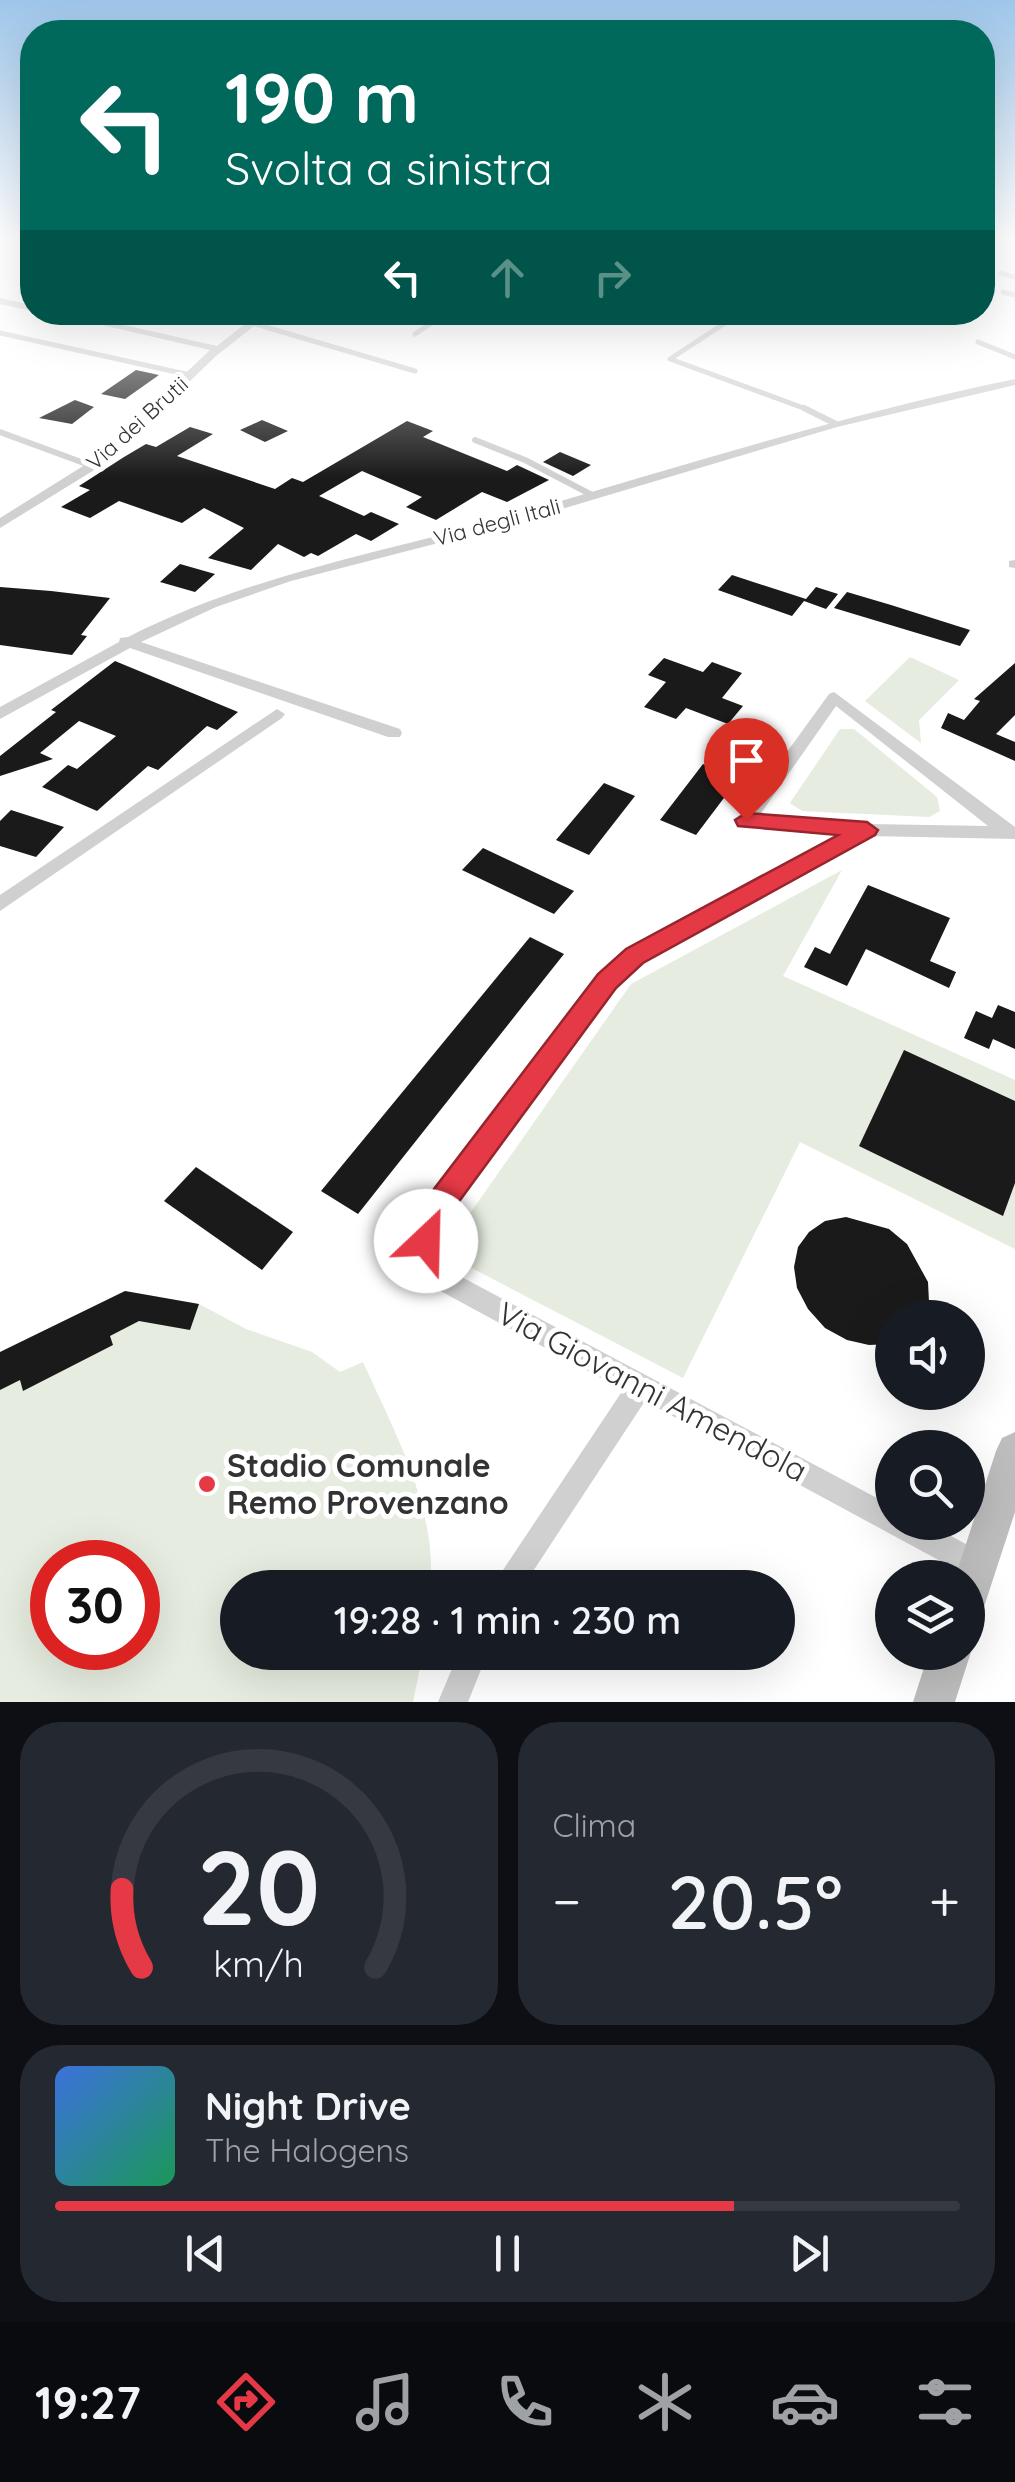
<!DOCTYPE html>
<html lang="it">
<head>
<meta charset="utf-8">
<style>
	:root { --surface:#171b24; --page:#242831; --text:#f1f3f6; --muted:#9ea1a6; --line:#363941; --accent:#e63946 }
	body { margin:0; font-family:Quicksand,sans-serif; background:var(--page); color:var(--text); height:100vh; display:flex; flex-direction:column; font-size:38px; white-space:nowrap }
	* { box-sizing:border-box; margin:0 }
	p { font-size:32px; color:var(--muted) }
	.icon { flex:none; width:55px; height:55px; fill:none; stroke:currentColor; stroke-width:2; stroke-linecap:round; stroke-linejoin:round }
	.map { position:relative; height:1702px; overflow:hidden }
	.details { display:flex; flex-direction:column; gap:20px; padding:20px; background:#0d0f14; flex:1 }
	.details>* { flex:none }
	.banner { position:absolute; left:20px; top:20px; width:975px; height:305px; border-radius:40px; box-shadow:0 10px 40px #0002; background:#00695c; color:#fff; overflow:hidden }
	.fabs { position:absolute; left:875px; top:1300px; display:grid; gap:20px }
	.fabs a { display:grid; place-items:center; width:110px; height:110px; border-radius:50%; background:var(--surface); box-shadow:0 10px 40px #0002; font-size:50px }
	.speed { position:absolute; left:30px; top:1540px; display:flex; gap:20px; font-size:50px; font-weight:700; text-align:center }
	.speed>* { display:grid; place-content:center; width:130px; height:130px; border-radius:50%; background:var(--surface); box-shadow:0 10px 40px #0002; line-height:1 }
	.speed .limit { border:15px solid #d22; background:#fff; color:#111 }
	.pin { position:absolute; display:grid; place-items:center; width:85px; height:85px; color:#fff; margin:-102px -42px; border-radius:50% 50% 50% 0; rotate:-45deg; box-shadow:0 0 10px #0007 }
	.pin .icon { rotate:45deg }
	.me { position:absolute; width:110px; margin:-55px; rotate:24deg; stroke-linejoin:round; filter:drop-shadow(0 0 8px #0008) }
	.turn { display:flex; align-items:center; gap:35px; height:210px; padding:0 40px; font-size:45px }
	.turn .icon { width:130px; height:130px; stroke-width:2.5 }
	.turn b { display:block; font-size:70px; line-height:85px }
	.lanes { display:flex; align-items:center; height:95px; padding:0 40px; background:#0003; justify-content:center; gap:50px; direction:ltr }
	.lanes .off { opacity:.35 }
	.big { font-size:75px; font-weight:600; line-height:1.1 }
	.details .widget { flex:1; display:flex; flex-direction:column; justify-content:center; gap:15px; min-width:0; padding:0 35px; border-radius:40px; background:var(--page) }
	.details .dial { align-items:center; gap:0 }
	.dial svg { height:260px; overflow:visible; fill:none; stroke:var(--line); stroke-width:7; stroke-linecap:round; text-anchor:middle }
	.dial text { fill:var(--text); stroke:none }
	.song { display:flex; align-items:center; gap:30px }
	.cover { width:120px; height:120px; border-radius:15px; background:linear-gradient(135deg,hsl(220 70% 55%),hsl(150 70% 35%)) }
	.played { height:10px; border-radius:5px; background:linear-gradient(90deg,var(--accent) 75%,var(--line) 75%) }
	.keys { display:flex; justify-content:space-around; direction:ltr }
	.heat { display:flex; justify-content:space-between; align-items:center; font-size:55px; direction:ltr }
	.details .tiles { flex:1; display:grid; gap:20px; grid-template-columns:1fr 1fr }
	.widget:last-child { grid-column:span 2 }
	.trip { position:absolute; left:220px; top:1570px; width:575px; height:100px; border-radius:50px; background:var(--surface); box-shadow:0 10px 40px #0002; font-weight:600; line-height:100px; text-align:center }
	.tabs { display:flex; height:160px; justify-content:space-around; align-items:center; background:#090b0e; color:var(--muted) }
	.tabs .icon { width:70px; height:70px }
	.tabs .on { color:var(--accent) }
	.tabs b { font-size:45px; color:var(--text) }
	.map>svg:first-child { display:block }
	.green { fill:#e6ecdf; fill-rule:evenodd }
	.building { fill:#1a1a1a }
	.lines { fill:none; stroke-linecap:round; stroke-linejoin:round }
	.lane-far1 { stroke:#d0d0d0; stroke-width:5 }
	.lane { stroke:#d0d0d0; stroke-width:6 }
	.street { fill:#d0d0d0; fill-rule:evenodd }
	.secondary { fill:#bdbdbd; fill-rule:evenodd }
	.route { fill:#e63946; stroke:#96252e; stroke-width:2.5 }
	.poi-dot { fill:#e63946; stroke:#fff; stroke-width:4 }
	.labels { text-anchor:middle; stroke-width:10; stroke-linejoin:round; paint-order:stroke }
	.far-street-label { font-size:22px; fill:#333; stroke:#fff }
	.near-street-label { font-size:32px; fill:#333; stroke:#fff }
	.near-poi-label { font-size:32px; font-weight:bold; fill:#333; stroke:#fff; text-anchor:start }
</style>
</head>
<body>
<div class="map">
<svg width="1015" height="1702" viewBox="0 0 1015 1702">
	<rect width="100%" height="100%" fill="#fff"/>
	<!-- green -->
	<g class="green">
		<polygon points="910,657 959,680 919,720 921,743 865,701"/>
		<polygon points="840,729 854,729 937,797 940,811 929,817 802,811 790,803"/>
		<polygon points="842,870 783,976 1015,1080 1015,1249 800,1142 683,1378 464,1264 459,1229 631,984"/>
		<path d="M125 1291 199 1304 246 1329 312 1352 340 1372 363 1362C394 1431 438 1510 430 1587L238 1588V1652L423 1653 413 1702H0V1352ZM52 1562H138V1648H52Z"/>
	</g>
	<!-- building -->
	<g class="building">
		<polygon points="136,370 159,375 125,399 101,394"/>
		<polygon points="75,400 94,407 72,424 39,418"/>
		<polygon points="262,420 288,431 265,442 240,430"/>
		<polygon points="407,421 433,431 423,437 507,471 517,465 549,480 507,502 482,492 436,520 406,507 422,497 362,471 319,496 364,516 371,512 399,524 371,541 356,534 318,556 311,553 304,557 278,544 251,570 208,558 244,528 204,508 182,523 119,501 90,518 61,507 90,490 79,486 124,457 146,444 156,447 190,427 213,434 177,456 275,489 292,478 303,482"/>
		<polygon points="560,452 591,465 573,476 543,462"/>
		<polygon points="180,564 215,574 195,592 160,582"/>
		<polygon points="732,575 806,599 816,587 838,594 826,609 804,601 792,616 718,590"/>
		<polygon points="0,587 51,591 110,598 81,635 87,636 72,655 0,645"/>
		<polygon points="847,592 891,605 970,630 960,646 834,608"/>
		<polygon points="664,658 703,672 712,662 742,673 722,698 743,706 728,724 686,708 676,719 644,707 666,682 648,675"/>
		<polygon points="115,661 238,712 217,730 207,726 158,770 148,766 97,811 42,787 68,765 77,769 116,736 79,721 40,753 53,759 0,776 0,756 56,712 51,710"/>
		<polygon points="1015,663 1015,715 996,734 1015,742 1015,761 941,728 948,713 964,720 980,701 974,699"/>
		<polygon points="703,764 739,778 696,835 660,820"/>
		<polygon points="604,783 635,796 589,855 556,840"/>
		<polygon points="11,810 64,827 36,857 0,846 0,821"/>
		<polygon points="483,848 574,891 554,914 462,870"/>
		<polygon points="868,885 950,918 930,961 956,972 949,988 866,949 847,986 804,967 815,947 830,954"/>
		<polygon points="530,937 564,954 358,1214 321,1191"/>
		<polygon points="998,1005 1015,1012 1015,1049 993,1039 989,1049 964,1038 976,1011 992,1018"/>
		<polygon points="904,1050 1015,1101 1015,1183 1003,1216 859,1146"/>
		<polygon points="196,1167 293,1232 262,1270 164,1201"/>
		<polygon points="846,1217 889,1229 907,1244 928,1282 929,1302 924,1318 892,1318 892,1344 869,1345 847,1340 825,1328 808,1309 797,1288 794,1267 798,1247 809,1232 825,1221"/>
		<polygon points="125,1291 199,1304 190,1330 139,1321 110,1336 113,1345 23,1391 20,1380 0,1390 0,1352"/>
	</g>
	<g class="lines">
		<!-- lane-far1 -->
		<g class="lane-far1">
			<polyline points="1000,273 1015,277"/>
			<polyline points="1003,292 1015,295"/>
			<polyline points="742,312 670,359 809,410"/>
			<polyline points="252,323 415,371"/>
			<polyline points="0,333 190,375"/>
			<polyline points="415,334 442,316 429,312"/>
			<polyline points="978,342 1015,357"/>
		</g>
		<!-- lane -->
		<g class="lane">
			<polyline points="804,408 836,424"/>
			<polyline points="0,432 92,466"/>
			<polyline points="475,440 525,460 592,495"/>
		</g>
		<!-- street -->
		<g class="street">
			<polygon points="0,298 32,305 32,311 0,304"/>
			<polygon points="46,312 67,312 217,346 260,312 272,312 216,356 104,464 0,528 0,518 96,458 210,350"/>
			<path d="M1015 379V385L837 427 508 525 291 581 216 607 141 642 400 729 402 733 400 737H388L130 648 0 719V707L119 642 120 638 128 637C250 575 373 555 503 518 673 469 841 415 1015 379Z"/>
			<polygon points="1015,560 1015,568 1009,567 1009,561"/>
			<path d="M834 692 1015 827V839L870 836 641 961 614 986 452 1205 437 1241 441 1266 892 1506V1522H925L988 1556 992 1566 988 1576 978 1580 968 1576 645 1401 522 1588H491L623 1390 422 1281 413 1241 436 1191 600 976 627 951 845 834 746 827 737 821 829 694ZM836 706 988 826 867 824 759 816Z"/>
			<polygon points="277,709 285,714 282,718 0,911 0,895"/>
			<polygon points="459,1652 488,1652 468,1702 438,1702"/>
		</g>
		<!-- secondary -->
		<g class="secondary">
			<polygon points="1015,1432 1015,1512 982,1613 968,1619 968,1578 955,1578 996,1451 1002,1438"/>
			<polygon points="968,1644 971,1652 955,1702 913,1702 929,1652 968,1652"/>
		</g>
	</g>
	<!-- sky -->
	<linearGradient id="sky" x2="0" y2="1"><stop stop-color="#9ec6ea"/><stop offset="0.5" stop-color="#fff"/><stop offset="1" stop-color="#fff" stop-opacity="0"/></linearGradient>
	<rect width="1015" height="478" fill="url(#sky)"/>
	<!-- route -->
	<polygon class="route" points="746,813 867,822 878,830 875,835 643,963 616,988 455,1207 436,1251 426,1256 415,1251 410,1241 434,1189 598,974 626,949 838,835 738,826 735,820"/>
	<!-- markers -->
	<circle class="poi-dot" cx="207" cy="1484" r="10"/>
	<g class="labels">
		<!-- far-street labels -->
		<g class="far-street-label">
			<text transform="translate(137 423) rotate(-42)" y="8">Via dei Brutii</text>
			<text transform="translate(497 522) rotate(-15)" y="8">Via degli Itali</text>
		</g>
		<!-- near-street labels -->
		<g class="near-street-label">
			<text transform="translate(652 1392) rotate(28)" y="11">Via Giovanni Amendola</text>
		</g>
		<!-- near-poi labels -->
		<g class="near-poi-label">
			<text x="227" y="1477">Stadio Comunale<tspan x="227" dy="37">Remo Provenzano</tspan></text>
		</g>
	</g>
</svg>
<div class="fabs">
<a><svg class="icon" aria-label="sound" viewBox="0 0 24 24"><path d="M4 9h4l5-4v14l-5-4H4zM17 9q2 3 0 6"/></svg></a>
<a><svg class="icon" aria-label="search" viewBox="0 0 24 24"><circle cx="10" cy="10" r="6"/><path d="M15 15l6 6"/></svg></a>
<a><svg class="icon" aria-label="layers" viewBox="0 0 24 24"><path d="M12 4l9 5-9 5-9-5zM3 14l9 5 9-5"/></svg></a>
</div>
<div class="speed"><div class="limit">30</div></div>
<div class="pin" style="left:746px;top:820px;background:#d93025"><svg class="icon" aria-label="arrive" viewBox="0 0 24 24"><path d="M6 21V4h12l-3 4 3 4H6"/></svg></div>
<svg class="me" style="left:426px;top:1241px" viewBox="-20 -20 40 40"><circle r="19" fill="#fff"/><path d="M0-13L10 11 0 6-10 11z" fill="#e63946"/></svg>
<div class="trip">19:28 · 1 min · 230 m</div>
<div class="banner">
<div class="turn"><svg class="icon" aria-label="left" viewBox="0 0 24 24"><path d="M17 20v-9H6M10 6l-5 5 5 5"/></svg><div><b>190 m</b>Svolta a sinistra</div></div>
<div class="lanes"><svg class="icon" aria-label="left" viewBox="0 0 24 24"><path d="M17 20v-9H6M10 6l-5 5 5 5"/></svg><svg class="icon off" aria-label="ahead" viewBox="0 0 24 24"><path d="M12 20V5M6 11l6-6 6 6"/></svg><svg class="icon off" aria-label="right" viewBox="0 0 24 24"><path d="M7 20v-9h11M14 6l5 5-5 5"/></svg></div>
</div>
</div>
<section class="details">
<div class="tiles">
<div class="widget dial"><svg viewBox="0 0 100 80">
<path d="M14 69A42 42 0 1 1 86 69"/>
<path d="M14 69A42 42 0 0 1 8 45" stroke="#e63946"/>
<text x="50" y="56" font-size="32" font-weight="700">20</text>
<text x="50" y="72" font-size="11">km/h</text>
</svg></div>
<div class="widget"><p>Clima</p>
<div class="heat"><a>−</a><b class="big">20.5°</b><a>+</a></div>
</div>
<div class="widget">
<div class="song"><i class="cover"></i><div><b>Night Drive</b><p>The Halogens</p></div></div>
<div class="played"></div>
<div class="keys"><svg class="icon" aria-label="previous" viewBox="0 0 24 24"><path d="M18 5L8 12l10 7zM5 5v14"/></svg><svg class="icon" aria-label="pause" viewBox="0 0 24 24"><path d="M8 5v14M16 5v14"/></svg><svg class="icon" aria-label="next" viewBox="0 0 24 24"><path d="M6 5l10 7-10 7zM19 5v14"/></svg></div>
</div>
</div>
</section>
<nav class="tabs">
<b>19:27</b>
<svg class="icon on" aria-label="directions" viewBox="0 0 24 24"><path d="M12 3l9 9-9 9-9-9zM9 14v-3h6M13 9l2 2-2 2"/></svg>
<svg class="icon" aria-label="music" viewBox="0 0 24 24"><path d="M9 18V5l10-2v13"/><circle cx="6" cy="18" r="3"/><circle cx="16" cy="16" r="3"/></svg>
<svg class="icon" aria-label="phone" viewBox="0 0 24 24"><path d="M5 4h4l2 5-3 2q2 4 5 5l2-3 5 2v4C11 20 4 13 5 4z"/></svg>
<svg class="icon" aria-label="climate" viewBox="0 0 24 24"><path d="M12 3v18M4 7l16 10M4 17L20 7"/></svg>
<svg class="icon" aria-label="car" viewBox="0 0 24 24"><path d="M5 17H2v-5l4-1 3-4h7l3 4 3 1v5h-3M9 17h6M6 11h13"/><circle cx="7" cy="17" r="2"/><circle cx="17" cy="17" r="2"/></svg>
<svg class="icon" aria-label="filters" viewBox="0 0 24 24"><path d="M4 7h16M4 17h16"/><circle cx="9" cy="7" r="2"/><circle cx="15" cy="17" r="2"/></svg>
</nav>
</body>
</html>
